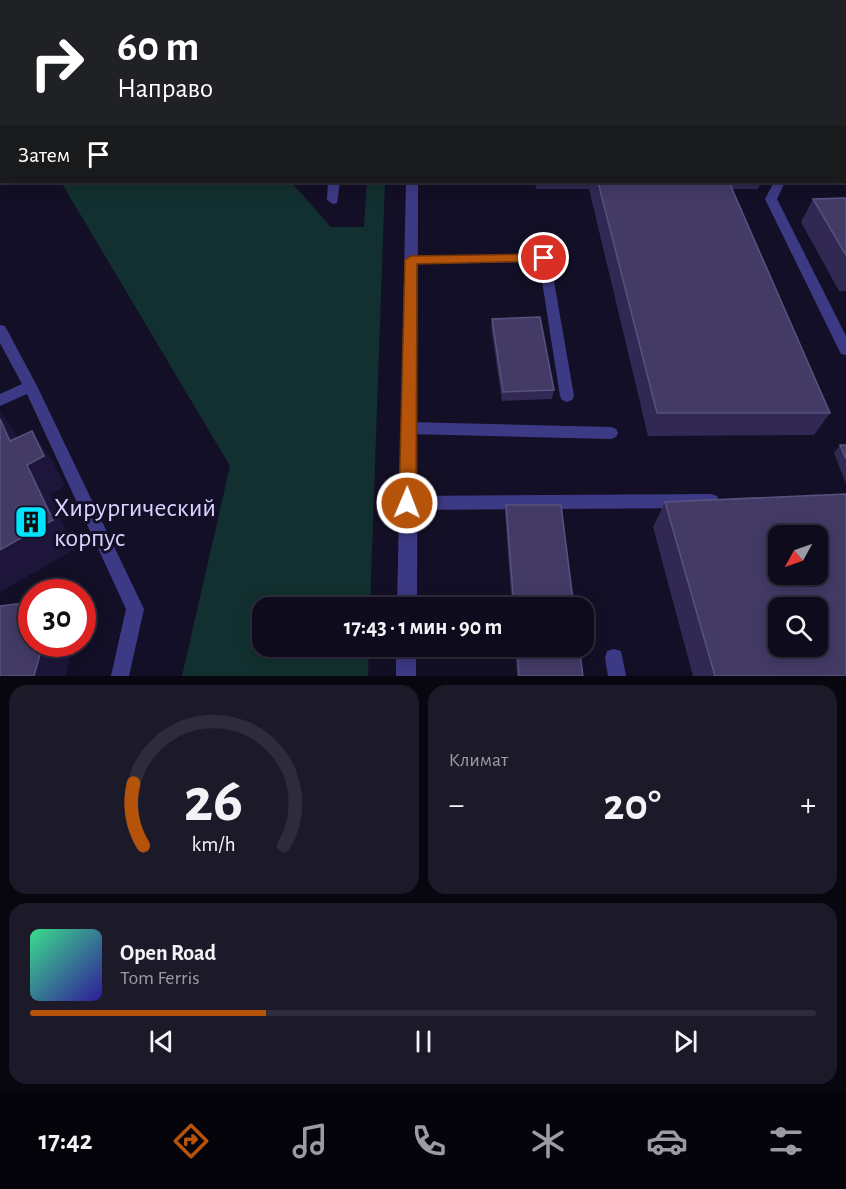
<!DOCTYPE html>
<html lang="ru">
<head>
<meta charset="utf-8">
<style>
	:root { --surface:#0e0b1c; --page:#1c1929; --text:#f1f3f6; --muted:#9b9ba3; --line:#2e2b3b; --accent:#b45309 }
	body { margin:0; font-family:"Alegreya Sans",sans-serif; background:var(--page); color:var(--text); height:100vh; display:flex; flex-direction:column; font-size:22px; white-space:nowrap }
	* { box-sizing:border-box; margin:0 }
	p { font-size:20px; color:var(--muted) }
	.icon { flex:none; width:33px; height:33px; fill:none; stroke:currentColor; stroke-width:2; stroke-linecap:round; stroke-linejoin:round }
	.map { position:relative; height:676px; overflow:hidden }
	.side { display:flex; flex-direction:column; gap:9px; padding:9px; background:#08060f; flex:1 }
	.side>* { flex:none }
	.guide { position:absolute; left:0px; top:0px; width:846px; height:183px; box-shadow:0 3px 15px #0003,0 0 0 2px var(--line); background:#202124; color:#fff; overflow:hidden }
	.needle { width:39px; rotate:230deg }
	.tools { position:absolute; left:768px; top:525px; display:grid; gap:12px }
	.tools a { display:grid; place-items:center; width:60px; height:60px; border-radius:12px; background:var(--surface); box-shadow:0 3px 15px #0003,0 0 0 2px var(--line); font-size:30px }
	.speed { position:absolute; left:18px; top:579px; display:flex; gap:12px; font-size:30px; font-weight:700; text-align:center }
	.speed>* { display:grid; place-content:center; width:78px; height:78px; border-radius:50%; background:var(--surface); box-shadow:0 3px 15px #0003,0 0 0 2px var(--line); line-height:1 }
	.speed .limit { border:9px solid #d22; background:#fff; color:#111 }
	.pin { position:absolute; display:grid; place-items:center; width:51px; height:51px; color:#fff; margin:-26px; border:3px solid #fff; border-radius:50%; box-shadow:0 2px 6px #0007 }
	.me { position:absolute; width:66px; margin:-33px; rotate:1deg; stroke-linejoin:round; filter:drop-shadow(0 0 4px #0008) }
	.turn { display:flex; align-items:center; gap:21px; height:126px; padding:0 18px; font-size:27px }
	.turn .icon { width:78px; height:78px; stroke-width:2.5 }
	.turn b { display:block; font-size:42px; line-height:51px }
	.then { display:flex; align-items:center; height:57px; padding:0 18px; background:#0003; gap:12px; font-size:22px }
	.big { font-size:45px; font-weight:700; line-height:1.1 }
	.side .card { flex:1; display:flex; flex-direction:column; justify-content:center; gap:9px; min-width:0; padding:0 21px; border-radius:18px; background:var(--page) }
	.side .dial { align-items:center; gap:0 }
	.dial svg { height:156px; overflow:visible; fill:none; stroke:var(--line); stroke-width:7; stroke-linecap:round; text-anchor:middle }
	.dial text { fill:var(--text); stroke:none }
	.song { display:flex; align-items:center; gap:18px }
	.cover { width:72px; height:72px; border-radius:9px; background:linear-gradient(135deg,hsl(150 70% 55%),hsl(250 70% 35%)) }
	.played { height:6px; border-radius:3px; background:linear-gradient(90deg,var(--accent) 30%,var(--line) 30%) }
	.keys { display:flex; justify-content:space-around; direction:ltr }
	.heat { display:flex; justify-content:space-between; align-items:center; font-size:33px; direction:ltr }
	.side .tiles { flex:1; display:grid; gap:9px; grid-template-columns:1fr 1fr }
	.card:last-child { grid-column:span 2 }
	.trip { position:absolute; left:252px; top:597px; width:342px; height:60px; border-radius:18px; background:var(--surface); box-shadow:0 3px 15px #0003,0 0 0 2px var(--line); font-weight:700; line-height:60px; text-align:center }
	.dock { display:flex; height:96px; justify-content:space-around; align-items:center; background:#06040b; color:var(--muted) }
	.dock .icon { width:42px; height:42px }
	.dock .active { color:var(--accent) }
	.dock b { font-size:27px; color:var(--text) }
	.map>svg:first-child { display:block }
	.green { fill:#12302f }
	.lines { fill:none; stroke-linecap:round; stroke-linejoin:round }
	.service { fill:#3d3a85; fill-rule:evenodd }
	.minor { fill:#3d3a85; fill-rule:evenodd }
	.secondary { fill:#6f6bff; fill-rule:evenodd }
	.wall { fill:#312854 }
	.shaded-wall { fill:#1d163a }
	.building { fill:#433a66; stroke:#5a527e; stroke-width:1.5; fill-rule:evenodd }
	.route { fill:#b45309; stroke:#753606; stroke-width:1.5 }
	.labels { text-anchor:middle; stroke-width:6; stroke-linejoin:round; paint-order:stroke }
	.near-poi-label { font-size:26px; fill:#d9d4ff; stroke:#130f26; text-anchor:start }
</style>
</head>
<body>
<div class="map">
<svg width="846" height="676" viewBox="0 0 846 676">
	<rect width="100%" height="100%" fill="#130f26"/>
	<!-- green -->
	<polygon class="green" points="61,182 291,182 331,227 364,227 367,182 385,182 370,607 262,608 262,646 369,647 368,676 182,676 230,466"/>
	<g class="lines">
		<!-- service -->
		<g class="service">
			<rect x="336" y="0" width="8" height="2"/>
			<polygon points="529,0 617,0 527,2"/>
			<rect x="844" y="174" width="2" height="6"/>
			<polygon points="328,182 340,182 337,203 333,204 327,200"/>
			<polygon points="774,182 785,182 777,199 846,336 846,355 841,354 839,350 765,199"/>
			<polygon points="544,254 550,258 574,396 572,400 567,402 562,400 560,396 539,262 411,264 405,260 411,256"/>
			<polygon points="0,325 5,326 37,386 144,609 129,676 111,676 126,609 27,394 0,406 0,394 22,384 0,343"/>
			<polygon points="408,422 611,427 616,429 618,433 616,437 611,439 408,434 403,432 401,428 403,424"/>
			<polygon points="711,494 717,496 719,501 717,506 711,508 407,510 401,508 399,503 401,498 407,496"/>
			<polygon points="614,649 621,651 626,676 608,676 605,658 607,651"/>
		</g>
		<!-- minor -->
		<g class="minor">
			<rect x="405" y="0" width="10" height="2"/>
			<polygon points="406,182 418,182 417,608 397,608"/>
			<rect x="396" y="646" width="20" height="30"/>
		</g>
		<!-- secondary -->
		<g class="secondary">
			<polygon points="92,0 102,0 102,2 93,2"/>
			<polygon points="123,0 137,0 122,2"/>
			<rect x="0" y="31" width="2" height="6"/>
		</g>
	</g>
	<!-- wall -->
	<g class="wall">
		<polygon points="535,182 761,182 758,189 732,189 830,413 814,435 648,436 589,189 536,189"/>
		<polygon points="846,198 846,291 839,291 801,222 813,199"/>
		<polygon points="492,319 554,390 552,399 502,401 491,327"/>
		<polygon points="840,445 846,445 846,484 834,453"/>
		<polygon points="665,502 846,676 693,676 653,527"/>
		<polygon points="506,505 574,608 512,608 505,513"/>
		<polygon points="515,646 579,646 583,676 517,676"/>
	</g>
	<!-- shaded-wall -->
	<g class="shaded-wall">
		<polygon points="0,412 15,432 29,464 32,431 53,462 65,486 50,495 75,549 0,592"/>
		<polygon points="43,644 73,644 65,676 34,676"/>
	</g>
	<!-- building -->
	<g class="building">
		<polygon points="598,182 729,182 830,413 657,413"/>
		<polygon points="846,198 846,255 813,199"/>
		<polygon points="540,317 554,390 503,392 492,319"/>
		<polygon points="0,419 10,441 32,431 44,456 27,465 53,520 0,550"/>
		<polygon points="840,445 846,445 846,459"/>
		<path d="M846 494V676H715L665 502ZM778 536H818V574H778ZM778 608H818V646H778Z"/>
		<polygon points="506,505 561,505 574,608 514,608"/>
		<polygon points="32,602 32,644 43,644 34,676 0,676 0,606"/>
		<polygon points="517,646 579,646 583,676 519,676"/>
	</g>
	<!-- route -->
	<polygon class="route" points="544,254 550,258 548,261 417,264 416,503 413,508 407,510 402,508 399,503 405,260 411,256"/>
	<!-- icons -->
	<defs>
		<g id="building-square" transform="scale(1.725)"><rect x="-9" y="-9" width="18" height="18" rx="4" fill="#00e5ff" stroke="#130f26"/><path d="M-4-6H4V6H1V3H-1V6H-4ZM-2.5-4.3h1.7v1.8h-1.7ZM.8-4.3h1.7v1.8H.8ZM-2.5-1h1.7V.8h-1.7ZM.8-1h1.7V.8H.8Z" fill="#111"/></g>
	</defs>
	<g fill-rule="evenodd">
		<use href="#building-square" x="31" y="522"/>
	</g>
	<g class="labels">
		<!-- near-poi labels -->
		<g class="near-poi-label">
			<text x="54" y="516">Хирургический<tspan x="54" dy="30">корпус</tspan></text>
		</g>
	</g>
</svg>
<div class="tools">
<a><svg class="needle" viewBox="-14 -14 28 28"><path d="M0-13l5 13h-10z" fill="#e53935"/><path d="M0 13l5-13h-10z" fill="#9b9ba3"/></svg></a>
<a><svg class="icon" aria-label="search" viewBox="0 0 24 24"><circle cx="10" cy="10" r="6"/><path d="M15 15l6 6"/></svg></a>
</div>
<div class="speed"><div class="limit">30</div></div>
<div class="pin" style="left:544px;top:258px;background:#d93025"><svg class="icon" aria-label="arrive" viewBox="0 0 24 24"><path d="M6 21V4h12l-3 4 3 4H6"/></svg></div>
<svg class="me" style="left:407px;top:503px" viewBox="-20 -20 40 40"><circle r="17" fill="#b45309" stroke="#fff" stroke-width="3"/><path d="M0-11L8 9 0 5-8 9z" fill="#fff"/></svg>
<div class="trip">17:43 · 1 мин · 90 m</div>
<div class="guide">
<div class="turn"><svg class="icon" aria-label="right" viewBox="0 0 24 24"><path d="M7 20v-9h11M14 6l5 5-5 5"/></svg><div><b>60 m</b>Направо</div></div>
<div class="then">Затем<svg class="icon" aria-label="arrive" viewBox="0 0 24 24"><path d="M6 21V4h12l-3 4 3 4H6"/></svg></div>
</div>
</div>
<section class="side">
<div class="tiles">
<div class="card dial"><svg viewBox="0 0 100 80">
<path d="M14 69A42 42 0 1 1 86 69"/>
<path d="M14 69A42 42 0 0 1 9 37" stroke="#b45309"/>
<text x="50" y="56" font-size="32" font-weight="700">26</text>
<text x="50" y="72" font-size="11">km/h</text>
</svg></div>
<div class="card"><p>Климат</p>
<div class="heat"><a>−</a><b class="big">20°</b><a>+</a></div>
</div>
<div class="card">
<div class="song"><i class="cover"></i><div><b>Open Road</b><p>Tom Ferris</p></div></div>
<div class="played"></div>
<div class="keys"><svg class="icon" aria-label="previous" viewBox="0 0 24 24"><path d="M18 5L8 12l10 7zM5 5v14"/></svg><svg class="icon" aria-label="pause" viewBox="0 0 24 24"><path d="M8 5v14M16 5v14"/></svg><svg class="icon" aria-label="next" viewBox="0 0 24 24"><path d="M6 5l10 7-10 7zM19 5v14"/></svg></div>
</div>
</div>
</section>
<nav class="dock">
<b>17:42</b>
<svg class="icon active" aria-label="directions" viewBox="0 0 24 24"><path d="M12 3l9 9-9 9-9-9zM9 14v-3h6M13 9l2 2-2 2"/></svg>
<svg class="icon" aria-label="music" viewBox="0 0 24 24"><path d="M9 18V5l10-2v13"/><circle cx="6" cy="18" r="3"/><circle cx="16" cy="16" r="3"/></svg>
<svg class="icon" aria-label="phone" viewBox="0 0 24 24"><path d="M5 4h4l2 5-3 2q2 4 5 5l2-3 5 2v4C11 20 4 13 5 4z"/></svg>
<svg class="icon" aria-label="climate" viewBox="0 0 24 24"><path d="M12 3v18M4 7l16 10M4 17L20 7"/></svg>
<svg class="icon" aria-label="car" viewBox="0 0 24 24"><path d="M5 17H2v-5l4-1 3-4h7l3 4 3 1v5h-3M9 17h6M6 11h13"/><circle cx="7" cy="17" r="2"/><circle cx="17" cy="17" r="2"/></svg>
<svg class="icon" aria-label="filters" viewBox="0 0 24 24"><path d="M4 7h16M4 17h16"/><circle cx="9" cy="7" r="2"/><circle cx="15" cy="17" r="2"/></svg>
</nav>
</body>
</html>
